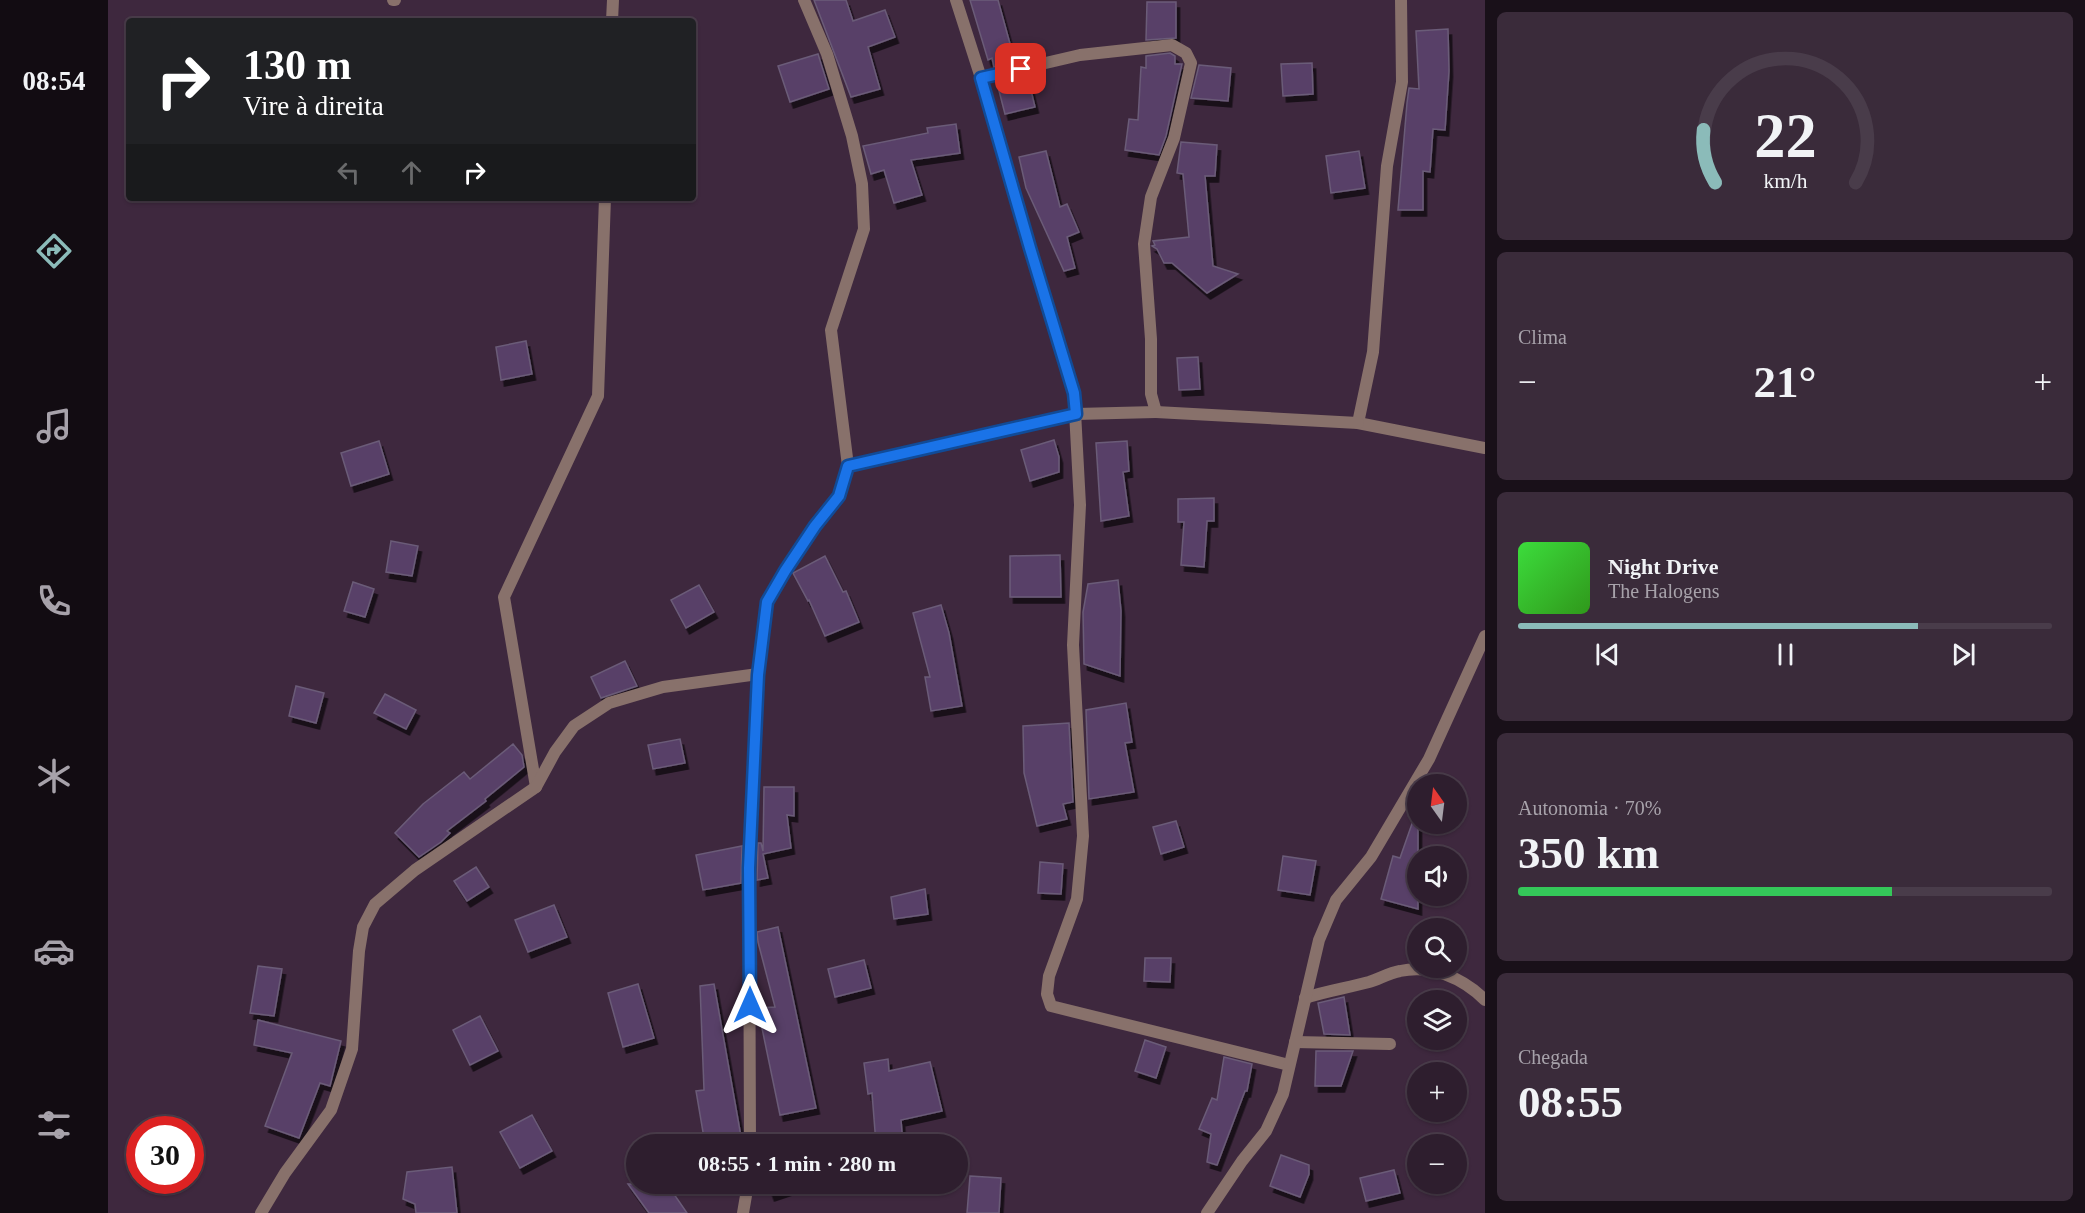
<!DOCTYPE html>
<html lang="pt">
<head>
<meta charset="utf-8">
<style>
	:root { --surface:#2e1e2e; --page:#3a2b3a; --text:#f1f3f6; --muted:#a7a2aa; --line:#493c4a; --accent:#8bbbb9 }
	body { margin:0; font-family:Georgia,serif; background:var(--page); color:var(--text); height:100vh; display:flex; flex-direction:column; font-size:22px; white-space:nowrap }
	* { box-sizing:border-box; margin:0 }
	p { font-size:20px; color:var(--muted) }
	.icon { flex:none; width:33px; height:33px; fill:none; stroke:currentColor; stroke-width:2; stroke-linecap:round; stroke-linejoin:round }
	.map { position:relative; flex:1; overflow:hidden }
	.drawer { display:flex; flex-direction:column; gap:12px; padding:12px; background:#191019; width:600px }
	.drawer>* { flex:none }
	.top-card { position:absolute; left:18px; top:18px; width:570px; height:183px; border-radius:6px; box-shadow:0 2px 4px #0004,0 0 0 2px var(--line); background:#202124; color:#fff; overflow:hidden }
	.needle { width:39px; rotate:346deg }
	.fabs { position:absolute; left:1299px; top:774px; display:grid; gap:12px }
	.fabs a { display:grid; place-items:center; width:60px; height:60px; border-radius:50%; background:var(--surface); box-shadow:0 2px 4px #0004,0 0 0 2px var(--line); font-size:30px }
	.speed { position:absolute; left:18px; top:1116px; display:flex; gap:12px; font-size:30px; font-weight:700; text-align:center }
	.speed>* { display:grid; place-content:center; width:78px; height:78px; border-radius:50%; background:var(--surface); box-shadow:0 2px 4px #0004,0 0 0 2px var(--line); line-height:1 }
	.speed .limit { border:9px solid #d22; background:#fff; color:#111 }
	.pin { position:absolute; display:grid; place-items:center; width:51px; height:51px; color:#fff; margin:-26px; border-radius:12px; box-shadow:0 3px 9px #0006 }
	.me { position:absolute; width:66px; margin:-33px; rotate:0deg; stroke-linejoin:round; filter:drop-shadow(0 0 4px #0008) }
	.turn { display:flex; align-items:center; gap:21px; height:126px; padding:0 18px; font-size:27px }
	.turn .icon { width:78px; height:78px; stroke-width:2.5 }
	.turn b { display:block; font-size:42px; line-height:51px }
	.lanes { display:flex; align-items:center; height:57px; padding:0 18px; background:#0003; justify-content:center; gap:30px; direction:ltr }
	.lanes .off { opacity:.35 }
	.big { font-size:45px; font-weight:700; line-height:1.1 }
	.drawer .widget { flex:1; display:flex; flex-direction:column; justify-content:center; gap:9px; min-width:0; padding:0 21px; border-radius:9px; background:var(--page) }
	.drawer .dial { align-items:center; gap:0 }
	.dial svg { height:156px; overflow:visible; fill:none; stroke:var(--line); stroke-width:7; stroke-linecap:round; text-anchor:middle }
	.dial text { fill:var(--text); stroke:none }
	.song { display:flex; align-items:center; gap:18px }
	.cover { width:72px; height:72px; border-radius:9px; background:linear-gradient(135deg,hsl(120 70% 55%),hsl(110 70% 35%)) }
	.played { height:6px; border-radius:3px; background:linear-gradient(90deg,var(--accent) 75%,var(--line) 75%) }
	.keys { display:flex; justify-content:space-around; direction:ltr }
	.heat { display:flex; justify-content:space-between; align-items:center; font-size:33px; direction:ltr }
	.charge { height:9px; border-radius:4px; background:linear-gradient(90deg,#34c759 70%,var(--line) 0) }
	.trip { position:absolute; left:518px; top:1134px; width:342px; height:60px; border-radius:30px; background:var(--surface); box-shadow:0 2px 4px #0004,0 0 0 2px var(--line); font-weight:700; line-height:60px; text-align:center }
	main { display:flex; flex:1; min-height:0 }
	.tabs { display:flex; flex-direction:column; width:108px; justify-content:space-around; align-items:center; background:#120c12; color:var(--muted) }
	.tabs .icon { width:42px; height:42px }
	.tabs .selected { color:var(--accent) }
	.tabs b { font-size:27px; color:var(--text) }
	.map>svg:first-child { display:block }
	.building { fill:#584168; stroke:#6b5b78; stroke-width:1.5; filter:url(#shadow) }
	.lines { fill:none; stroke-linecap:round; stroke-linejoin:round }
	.minor { stroke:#88716b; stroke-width:12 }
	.route-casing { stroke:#114b97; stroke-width:15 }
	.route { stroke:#1a73e8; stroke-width:10 }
</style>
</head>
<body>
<main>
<nav class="tabs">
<b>08:54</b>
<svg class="icon selected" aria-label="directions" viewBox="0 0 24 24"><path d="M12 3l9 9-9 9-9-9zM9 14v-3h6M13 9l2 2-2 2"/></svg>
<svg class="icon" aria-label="music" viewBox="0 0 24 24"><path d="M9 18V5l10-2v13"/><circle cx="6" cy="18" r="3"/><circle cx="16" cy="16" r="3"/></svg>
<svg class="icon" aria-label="phone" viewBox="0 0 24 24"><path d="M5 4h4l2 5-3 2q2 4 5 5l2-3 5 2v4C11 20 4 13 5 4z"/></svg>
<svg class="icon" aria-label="climate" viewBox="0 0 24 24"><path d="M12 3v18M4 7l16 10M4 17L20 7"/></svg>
<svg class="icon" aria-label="car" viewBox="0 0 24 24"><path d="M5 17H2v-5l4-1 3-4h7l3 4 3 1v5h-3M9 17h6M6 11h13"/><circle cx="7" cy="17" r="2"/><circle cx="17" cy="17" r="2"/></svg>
<svg class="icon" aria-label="filters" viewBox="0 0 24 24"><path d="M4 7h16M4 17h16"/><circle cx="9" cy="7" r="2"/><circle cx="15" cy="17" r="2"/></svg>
</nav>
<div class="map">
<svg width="1377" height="1213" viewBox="0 0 1377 1213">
	<defs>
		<filter id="shadow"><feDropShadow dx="3.5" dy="6" stdDeviation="0" flood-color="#0009"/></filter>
	</defs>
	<rect width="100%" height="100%" fill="#3e283e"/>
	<!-- building -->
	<g class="building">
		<polygon points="706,0 738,0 745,21 777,10 787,37 760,47 772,89 743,97"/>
		<polygon points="862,0 890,0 907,62 886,67 884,58 880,60"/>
		<polygon points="1039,2 1068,2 1068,38 1038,40"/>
		<polygon points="1340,29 1341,71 1337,130 1325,129 1322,172 1315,171 1315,210 1290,210 1299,103 1301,88 1311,89 1308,31"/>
		<polygon points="1062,53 1067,56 1067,64 1074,64 1058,136 1051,155 1017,150 1021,119 1030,120 1033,67 1038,68 1038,56"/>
		<polygon points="710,54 721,89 682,102 670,66"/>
		<polygon points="1204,63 1205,94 1175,96 1173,64"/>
		<polygon points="1091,65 1123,68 1120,101 1083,98"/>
		<polygon points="911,78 913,84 921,82 927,107 897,114 889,83"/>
		<polygon points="848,124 852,153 803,160 814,195 786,203 776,170 763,174 755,146 820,133 819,128"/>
		<polygon points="1073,142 1109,145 1107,176 1097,176 1105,266 1130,274 1099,293 1064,263 1056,263 1049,249 1044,246 1047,245 1045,241 1081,237 1075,174 1069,173"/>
		<polygon points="938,151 952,207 959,204 971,232 959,237 967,268 956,271 918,188 911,157"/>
		<polygon points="1251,151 1257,188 1223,193 1218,156"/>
		<polygon points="418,341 424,374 393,380 388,347"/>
		<polygon points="1090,357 1092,389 1071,390 1069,358"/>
		<polygon points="946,440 951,457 951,472 922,481 913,450"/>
		<polygon points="271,441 281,474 243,486 233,453"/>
		<polygon points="1019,441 1021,471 1015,472 1021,516 993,521 988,443"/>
		<polygon points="1106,498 1106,521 1099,521 1096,567 1073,565 1076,522 1070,522 1070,499"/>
		<polygon points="283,541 310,546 304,576 278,572"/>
		<polygon points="952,555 953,597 902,597 902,556"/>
		<polygon points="717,556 735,592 738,591 751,622 717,636 701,600 700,601 685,573"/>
		<polygon points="1010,580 1013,611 1012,676 976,664 975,612 980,584"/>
		<polygon points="245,582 266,589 257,617 236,611"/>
		<polygon points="591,585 606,612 578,628 563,600"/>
		<polygon points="833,605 841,633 854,706 823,711 817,677 822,677 805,613"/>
		<polygon points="517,661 529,686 493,698 483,677"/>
		<polygon points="188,686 216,693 208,723 181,716"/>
		<polygon points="277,694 308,710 298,729 266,713"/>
		<polygon points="1018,703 1024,742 1017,743 1026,792 981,799 978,710"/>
		<polygon points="961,723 965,802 955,804 959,819 929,826 916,773 915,726"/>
		<polygon points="572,739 577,763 545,769 540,745"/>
		<polygon points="405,744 414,755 416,767 377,799 378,801 339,831 342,833 333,842 311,857 287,833 315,804 356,772 362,779"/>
		<polygon points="656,787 686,787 686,816 679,815 683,848 655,854 660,878 649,880 650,843 653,843 655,851"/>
		<polygon points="1306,818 1310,818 1310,909 1273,899 1285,856 1292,858"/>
		<polygon points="1068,821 1076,847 1053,854 1045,827"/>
		<polygon points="634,846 633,883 595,890 588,855"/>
		<polygon points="1175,856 1208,861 1202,895 1170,890"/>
		<polygon points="932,862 955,864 953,894 930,893"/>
		<polygon points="368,867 381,887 359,901 346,881"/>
		<polygon points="817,889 820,914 786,919 783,897"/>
		<polygon points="446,905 459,937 420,952 407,920"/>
		<polygon points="670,927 708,1108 672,1115 650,1009 650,1008 667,1007 650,942 649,932"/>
		<polygon points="1037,958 1063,958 1062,982 1036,981"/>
		<polygon points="756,960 763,988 727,997 720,969"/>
		<polygon points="150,966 174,969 166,1016 142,1013"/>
		<polygon points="530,984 546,1038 515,1047 500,993"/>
		<polygon points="606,984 634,1142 634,1144 597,1144 588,1091 596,1090 592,986"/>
		<polygon points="1236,997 1242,1035 1216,1034 1210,1003"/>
		<polygon points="372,1016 390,1051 362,1065 345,1030"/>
		<polygon points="150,1020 233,1041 222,1086 212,1083 191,1138 157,1126 184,1053 146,1045"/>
		<polygon points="1037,1040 1058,1047 1048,1078 1027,1071"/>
		<polygon points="1208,1051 1245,1051 1233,1086 1207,1086"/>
		<polygon points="1116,1057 1144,1064 1139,1091 1137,1091 1109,1165 1099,1162 1103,1134 1091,1129 1104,1098 1109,1100"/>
		<polygon points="780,1059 781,1071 822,1062 834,1111 793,1120 795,1144 768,1144 764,1093 760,1094 756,1063"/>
		<polygon points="424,1115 444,1151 412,1168 392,1132"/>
		<polygon points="1173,1155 1201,1165 1201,1174 1192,1197 1162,1186"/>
		<polygon points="344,1167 349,1213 308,1213 307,1204 295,1199 299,1172"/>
		<polygon points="1286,1170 1292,1193 1258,1201 1252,1178"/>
		<polygon points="862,1176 893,1178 891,1213 859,1213"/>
		<polygon points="520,1184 559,1184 579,1213 541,1213"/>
		<polygon points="659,1184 690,1184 690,1186 663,1195"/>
	</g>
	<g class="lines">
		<!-- minor -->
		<g class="minor">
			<polyline points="285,0 287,0"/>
			<polyline points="848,0 873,78 922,247 966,393 972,505 965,645 975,836 969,899 941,976 939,994 943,1006 1181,1065"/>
			<polyline points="1293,0 1294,82 1279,166 1265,352 1250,423 1377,448"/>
			<polyline points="504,21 505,0"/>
			<polyline points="1048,412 1250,423"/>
			<polyline points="740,466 968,414 1048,412 1043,394 1043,339 1036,244 1043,197 1066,138 1083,63 1078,53 1064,45 972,55 873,78"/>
			<polyline points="428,787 396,597 490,396 497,198"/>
			<path d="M1197 998C1218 991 1239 988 1261 982 1271 979 1281 973 1292 971 1323 964 1355 978 1377 1000"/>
			<polyline points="1187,1042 1282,1044"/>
			<polyline points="642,1144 641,868 650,674 659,602 677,571 707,526 731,496 740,466 723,330 756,229 754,184 744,136 719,54 696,0"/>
			<polyline points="153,1213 177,1173 223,1110 244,1049 251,951 255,927 267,904 307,870 428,787 447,752 466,726 501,703 555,687 650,674"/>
			<polyline points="635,1213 640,1184"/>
			<polyline points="1099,1213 1134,1161 1158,1131 1175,1094 1211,940 1228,900 1263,857 1321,759 1377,636"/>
		</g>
	</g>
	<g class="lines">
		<!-- route casing -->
		<g class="route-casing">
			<polyline id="route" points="642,1005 641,868 650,675 659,602 677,571 707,526 731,496 740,466 968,414 966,393 922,248 873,78 913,69"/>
		</g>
		<!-- route -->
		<use href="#route" class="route"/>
	</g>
</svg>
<div class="fabs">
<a><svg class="needle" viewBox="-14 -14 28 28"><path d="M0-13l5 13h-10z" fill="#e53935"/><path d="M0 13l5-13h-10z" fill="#a7a2aa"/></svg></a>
<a><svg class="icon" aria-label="sound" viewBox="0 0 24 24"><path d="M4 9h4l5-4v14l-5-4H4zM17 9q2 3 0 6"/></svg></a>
<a><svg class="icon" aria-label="search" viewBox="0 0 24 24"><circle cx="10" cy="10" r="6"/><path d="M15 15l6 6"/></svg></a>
<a><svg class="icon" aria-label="layers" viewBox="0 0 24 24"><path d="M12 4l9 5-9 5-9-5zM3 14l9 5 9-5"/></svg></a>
<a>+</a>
<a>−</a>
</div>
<div class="speed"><div class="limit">30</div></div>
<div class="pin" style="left:913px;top:69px;background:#d93025"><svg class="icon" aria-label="arrive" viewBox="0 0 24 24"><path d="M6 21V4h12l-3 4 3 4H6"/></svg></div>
<svg class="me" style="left:642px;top:1005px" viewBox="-20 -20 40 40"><path d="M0-17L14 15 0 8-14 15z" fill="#1a73e8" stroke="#fff" stroke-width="4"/></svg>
<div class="trip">08:55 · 1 min · 280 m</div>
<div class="top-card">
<div class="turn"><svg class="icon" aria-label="right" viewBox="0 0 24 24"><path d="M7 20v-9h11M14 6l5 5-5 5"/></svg><div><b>130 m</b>Vire à direita</div></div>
<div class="lanes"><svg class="icon off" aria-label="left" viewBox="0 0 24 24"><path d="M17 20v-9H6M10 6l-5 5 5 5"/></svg><svg class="icon off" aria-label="ahead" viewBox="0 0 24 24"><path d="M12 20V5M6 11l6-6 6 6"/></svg><svg class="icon" aria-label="right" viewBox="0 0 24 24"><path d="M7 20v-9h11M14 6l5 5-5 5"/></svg></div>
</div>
</div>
<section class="drawer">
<div class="widget dial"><svg viewBox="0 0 100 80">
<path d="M14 69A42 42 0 1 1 86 69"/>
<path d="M14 69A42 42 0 0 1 8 42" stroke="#8bbbb9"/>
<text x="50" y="56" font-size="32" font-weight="700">22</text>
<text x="50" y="72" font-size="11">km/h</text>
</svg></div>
<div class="widget"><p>Clima</p>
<div class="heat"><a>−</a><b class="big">21°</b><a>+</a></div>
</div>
<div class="widget">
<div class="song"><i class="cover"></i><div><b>Night Drive</b><p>The Halogens</p></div></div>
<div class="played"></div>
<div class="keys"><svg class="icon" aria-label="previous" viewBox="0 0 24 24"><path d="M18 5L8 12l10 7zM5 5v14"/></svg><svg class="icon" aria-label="pause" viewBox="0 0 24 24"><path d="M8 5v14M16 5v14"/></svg><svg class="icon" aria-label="next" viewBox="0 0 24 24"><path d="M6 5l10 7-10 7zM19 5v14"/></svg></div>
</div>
<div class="widget"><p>Autonomia · 70%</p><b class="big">350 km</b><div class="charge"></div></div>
<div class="widget"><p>Chegada</p><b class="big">08:55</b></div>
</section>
</main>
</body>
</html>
